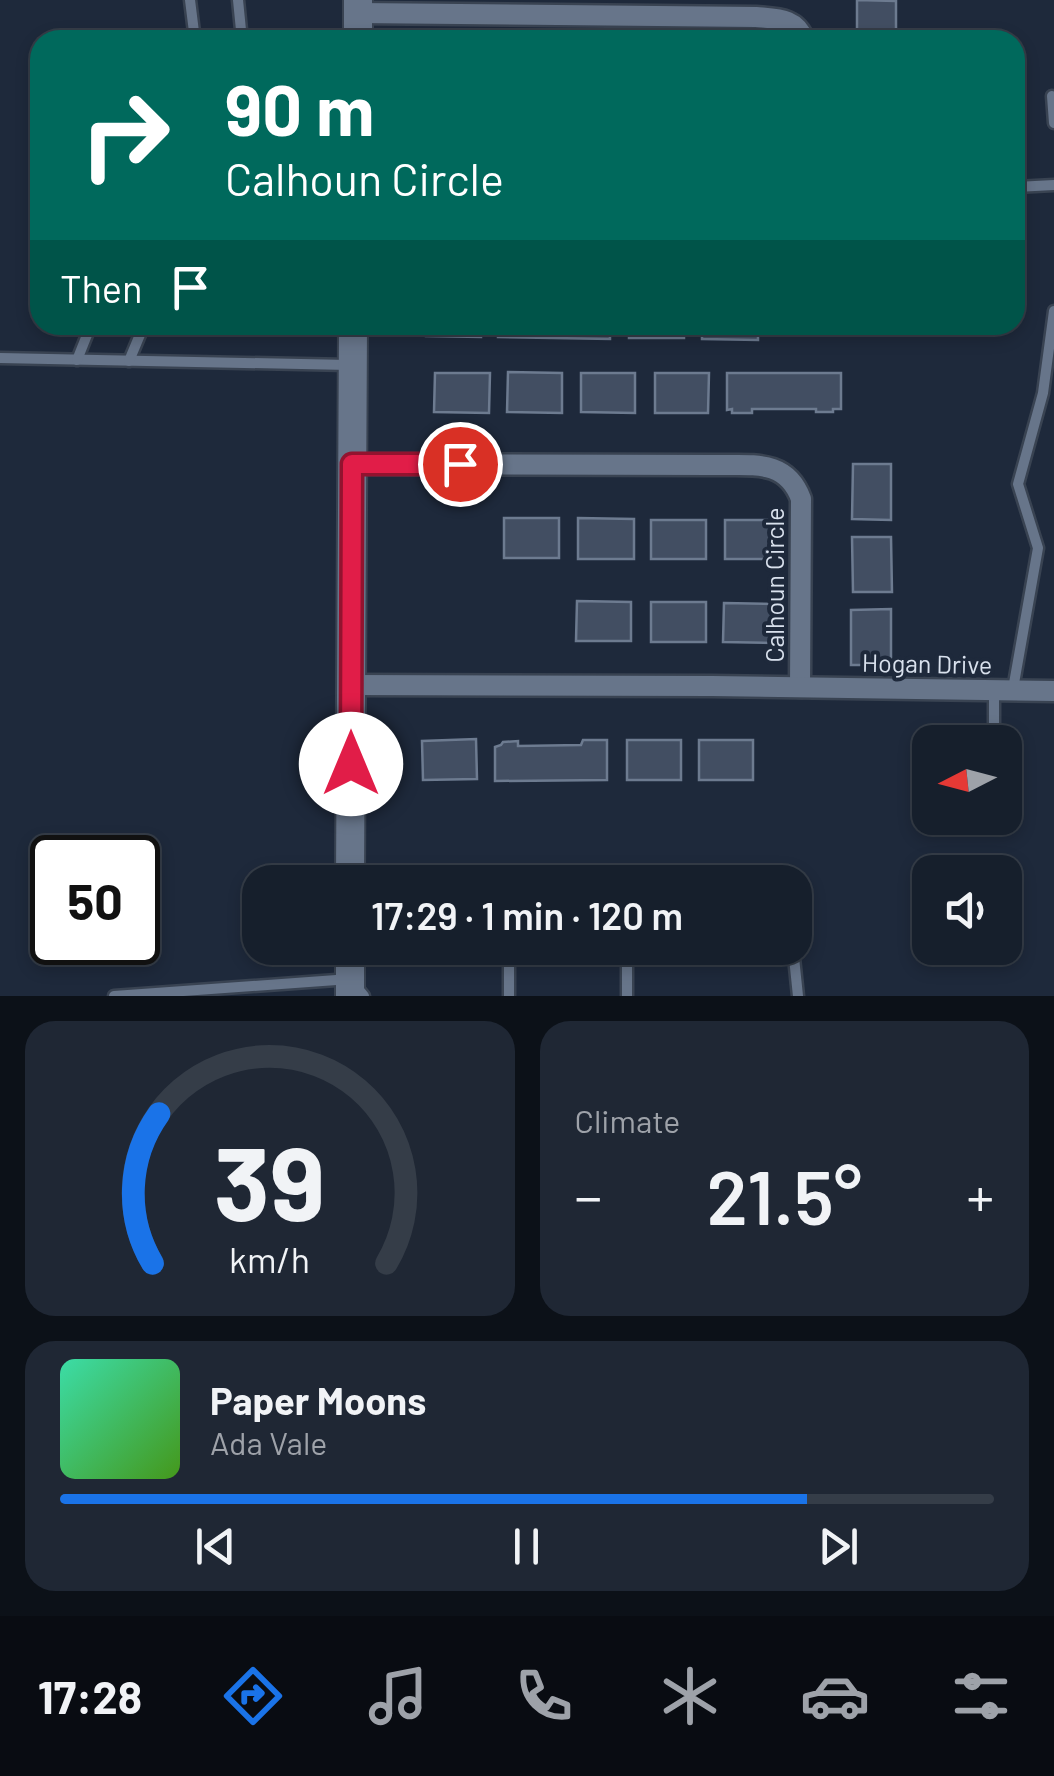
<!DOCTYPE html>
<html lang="en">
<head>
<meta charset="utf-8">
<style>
	:root { --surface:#161f2c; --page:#1f2734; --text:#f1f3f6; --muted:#9ea2a9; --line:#353d48; --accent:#1a73e8 }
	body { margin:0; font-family:Barlow,sans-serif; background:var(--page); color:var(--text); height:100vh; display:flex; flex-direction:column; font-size:38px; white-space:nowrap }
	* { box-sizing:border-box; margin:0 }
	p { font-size:32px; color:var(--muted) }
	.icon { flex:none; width:55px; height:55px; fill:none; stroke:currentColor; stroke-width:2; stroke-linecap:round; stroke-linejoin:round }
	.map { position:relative; height:996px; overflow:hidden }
	.sheet { display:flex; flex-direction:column; gap:25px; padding:25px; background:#0c1118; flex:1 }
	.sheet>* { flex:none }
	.top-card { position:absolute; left:30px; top:30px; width:995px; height:305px; border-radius:30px; box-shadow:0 5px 15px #0003,0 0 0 2px var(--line); background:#00695c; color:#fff; overflow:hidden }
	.needle { width:65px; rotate:264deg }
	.fabs { position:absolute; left:912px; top:725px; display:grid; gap:20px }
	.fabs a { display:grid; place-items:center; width:110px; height:110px; border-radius:20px; background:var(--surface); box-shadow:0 5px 15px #0003,0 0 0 2px var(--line); font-size:50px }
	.speed { position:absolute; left:30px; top:835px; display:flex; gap:20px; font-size:50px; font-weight:700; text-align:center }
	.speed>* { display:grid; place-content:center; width:130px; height:130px; border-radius:50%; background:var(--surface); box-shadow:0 5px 15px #0003,0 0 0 2px var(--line); line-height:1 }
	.speed .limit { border:5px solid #111; border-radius:15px; background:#fff; color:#111 }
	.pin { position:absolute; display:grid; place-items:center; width:85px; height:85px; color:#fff; margin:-42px; border:5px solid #fff; border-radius:50%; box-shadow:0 2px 10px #0007 }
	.me { position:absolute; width:110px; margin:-55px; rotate:0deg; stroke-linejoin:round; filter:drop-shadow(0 0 8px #0008) }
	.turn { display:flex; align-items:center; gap:35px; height:210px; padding:0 30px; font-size:45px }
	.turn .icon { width:130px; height:130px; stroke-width:2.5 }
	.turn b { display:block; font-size:70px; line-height:85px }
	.then { display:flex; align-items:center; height:95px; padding:0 30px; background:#0003; gap:20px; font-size:38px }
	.big { font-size:75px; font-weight:600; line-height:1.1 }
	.sheet .widget { flex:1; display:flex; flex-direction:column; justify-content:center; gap:15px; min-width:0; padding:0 35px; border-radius:30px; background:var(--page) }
	.sheet .dial { align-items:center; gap:0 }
	.dial svg { height:260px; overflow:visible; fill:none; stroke:var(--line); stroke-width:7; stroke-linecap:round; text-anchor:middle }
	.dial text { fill:var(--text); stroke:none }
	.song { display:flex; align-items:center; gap:30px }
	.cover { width:120px; height:120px; border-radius:15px; background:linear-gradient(135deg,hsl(160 70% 55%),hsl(100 70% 35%)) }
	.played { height:10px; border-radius:5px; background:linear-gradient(90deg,var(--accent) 80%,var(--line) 80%) }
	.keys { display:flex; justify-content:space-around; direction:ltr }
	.heat { display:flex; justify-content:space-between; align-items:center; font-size:55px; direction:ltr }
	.sheet .tiles { flex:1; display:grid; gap:25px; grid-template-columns:1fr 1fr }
	.widget:last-child { grid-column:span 2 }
	.trip { position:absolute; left:242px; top:865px; width:570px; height:100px; border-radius:30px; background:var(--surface); box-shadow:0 5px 15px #0003,0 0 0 2px var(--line); font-weight:600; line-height:100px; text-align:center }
	.menu { display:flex; height:160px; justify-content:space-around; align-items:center; background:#090c12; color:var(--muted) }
	.menu .icon { width:70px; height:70px }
	.menu .on { color:var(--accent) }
	.menu b { font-size:45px; color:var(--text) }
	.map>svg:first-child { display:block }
	.building { fill:#424e62; stroke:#6d7b90; stroke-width:2.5 }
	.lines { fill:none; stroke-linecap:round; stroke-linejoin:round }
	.service-casing { stroke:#394352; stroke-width:15 }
	.minor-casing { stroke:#394352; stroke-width:25 }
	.secondary-casing { stroke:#394352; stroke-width:32 }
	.service { stroke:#67758a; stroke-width:10 }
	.minor { stroke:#67758a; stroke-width:20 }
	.secondary { stroke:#67758a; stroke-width:28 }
	.route-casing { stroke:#92132f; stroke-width:25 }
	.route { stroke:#e11d48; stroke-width:18 }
	.labels { text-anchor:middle; stroke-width:8; stroke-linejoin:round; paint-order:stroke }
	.street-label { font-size:25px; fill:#d9e1ed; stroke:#1e293b }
</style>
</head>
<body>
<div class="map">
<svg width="1054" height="996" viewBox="0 0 1054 996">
	<rect width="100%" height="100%" fill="#1e293b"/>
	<!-- building -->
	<g class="building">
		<polygon points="857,0 896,1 896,40 857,40"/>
		<polygon points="426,325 481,325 481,337 426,336"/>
		<polygon points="498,325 610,325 610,339 498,337"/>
		<rect x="629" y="325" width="55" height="13"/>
		<polygon points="702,325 758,325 758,340 702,339"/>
		<polygon points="508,372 562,373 562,413 507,412"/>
		<polygon points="435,373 490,373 489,413 434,412"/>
		<polygon points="581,373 635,373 635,413 581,412"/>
		<polygon points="655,373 709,373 708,413 655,413"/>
		<polygon points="727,373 841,373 841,409 833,409 833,412 816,412 816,409 752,409 752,413 732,413 732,409 727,410"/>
		<polygon points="853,464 891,464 891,520 852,519"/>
		<rect x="504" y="518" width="55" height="40"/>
		<polygon points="578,518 634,519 634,559 578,559"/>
		<rect x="651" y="520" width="55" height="39"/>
		<rect x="725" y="520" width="55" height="39"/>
		<polygon points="852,537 891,537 892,592 853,592"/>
		<polygon points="577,601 631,602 631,641 576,641"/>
		<rect x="651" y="602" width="55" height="40"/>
		<polygon points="724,603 779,604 778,643 723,642"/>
		<polygon points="891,609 891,665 851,665 851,610"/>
		<polygon points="940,735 976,736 976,742 940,742"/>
		<polygon points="476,739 477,779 423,780 422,741"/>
		<polygon points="583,740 607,740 607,780 495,781 495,747 501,745 503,742 518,741 518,746 581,745"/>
		<rect x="627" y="740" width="54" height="40"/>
		<rect x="699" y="740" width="54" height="40"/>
		<polygon points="939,818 975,818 974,831 938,830"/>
	</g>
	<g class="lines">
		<!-- service casing -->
		<g class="service-casing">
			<g id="service">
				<polyline points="190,0 195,40"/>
				<polyline points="238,0 242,40"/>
				<polyline points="1052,96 1054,123"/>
				<polyline points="1015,136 1016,187 1054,185"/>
				<polyline points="0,358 349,365"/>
				<polyline points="77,360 91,325"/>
				<polyline points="129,361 144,325"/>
				<polyline points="1013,689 1038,548 1018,484 1043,393 1054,311"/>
				<polyline points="994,742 994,691"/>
				<polyline points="787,881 787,882"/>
				<polyline points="509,948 509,996"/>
				<polyline points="627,948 627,996"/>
				<polyline points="793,948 798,996"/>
				<polyline points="114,996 350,979 364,996"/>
			</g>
		</g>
		<!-- minor casing -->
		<g class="minor-casing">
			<g id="minor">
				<path d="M358 13 756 17C778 19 796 18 804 40"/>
				<path d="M352 464 714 465C751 466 786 458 801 499L800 687"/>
				<polyline points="351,685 712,686 1054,691"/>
			</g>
		</g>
		<!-- secondary casing -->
		<g class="secondary-casing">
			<g id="secondary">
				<polyline points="358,40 358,0"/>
				<polyline points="350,882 353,325"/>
				<polyline points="350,996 350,948"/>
			</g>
		</g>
		<!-- service -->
		<use href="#service" class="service"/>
		<!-- minor -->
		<use href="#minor" class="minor"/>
		<!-- secondary -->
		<use href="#secondary" class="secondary"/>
	</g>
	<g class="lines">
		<!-- route casing -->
		<g class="route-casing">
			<polyline id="route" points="351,764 352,464 460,464"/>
		</g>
		<!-- route -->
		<use href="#route" class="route"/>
	</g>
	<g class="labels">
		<!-- street labels -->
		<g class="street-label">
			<text transform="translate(775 585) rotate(-90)" y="9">Calhoun Circle</text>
			<text transform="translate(927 664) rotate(1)" y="9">Hogan Drive</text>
		</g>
	</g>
</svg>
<div class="fabs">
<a><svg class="needle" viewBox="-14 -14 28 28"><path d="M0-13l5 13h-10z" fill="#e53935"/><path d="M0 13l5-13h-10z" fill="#9ea2a9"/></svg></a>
<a><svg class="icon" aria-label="sound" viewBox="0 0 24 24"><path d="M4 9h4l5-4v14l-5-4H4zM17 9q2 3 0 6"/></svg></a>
</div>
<div class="speed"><div class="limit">50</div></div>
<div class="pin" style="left:460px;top:464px;background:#d93025"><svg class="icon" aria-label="arrive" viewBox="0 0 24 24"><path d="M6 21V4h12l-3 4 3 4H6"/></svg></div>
<svg class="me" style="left:351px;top:764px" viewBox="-20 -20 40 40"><circle r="19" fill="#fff"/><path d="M0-13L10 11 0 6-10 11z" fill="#e11d48"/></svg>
<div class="trip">17:29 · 1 min · 120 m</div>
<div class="top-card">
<div class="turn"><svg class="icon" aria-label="right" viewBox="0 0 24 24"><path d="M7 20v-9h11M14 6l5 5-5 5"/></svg><div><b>90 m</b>Calhoun Circle</div></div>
<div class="then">Then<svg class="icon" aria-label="arrive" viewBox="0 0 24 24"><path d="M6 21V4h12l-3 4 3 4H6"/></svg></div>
</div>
</div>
<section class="sheet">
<div class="tiles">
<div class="widget dial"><svg viewBox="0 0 100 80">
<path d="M14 69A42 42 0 1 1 86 69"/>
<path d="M14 69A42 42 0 0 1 16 23" stroke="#1a73e8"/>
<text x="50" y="56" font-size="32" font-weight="700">39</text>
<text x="50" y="72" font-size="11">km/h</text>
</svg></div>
<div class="widget"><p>Climate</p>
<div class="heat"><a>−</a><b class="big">21.5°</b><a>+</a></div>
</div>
<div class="widget">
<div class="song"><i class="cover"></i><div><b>Paper Moons</b><p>Ada Vale</p></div></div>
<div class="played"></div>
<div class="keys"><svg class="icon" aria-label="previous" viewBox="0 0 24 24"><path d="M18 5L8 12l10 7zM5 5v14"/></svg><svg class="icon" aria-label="pause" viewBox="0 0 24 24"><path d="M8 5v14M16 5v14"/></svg><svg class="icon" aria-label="next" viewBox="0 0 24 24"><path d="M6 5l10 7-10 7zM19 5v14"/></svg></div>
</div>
</div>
</section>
<nav class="menu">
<b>17:28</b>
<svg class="icon on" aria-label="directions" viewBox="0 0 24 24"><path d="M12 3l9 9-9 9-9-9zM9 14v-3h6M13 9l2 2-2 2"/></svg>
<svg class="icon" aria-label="music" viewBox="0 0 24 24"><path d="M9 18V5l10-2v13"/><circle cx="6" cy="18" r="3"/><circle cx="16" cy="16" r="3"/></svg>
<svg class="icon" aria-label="phone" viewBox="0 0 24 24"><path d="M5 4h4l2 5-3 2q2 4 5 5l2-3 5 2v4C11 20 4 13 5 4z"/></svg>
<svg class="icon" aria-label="climate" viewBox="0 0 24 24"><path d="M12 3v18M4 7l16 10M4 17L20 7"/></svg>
<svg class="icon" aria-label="car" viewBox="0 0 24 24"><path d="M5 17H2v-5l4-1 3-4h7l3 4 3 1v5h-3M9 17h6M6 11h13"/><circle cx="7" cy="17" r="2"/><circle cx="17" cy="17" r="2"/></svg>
<svg class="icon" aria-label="filters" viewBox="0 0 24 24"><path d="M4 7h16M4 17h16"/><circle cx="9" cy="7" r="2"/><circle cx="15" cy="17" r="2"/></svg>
</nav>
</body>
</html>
